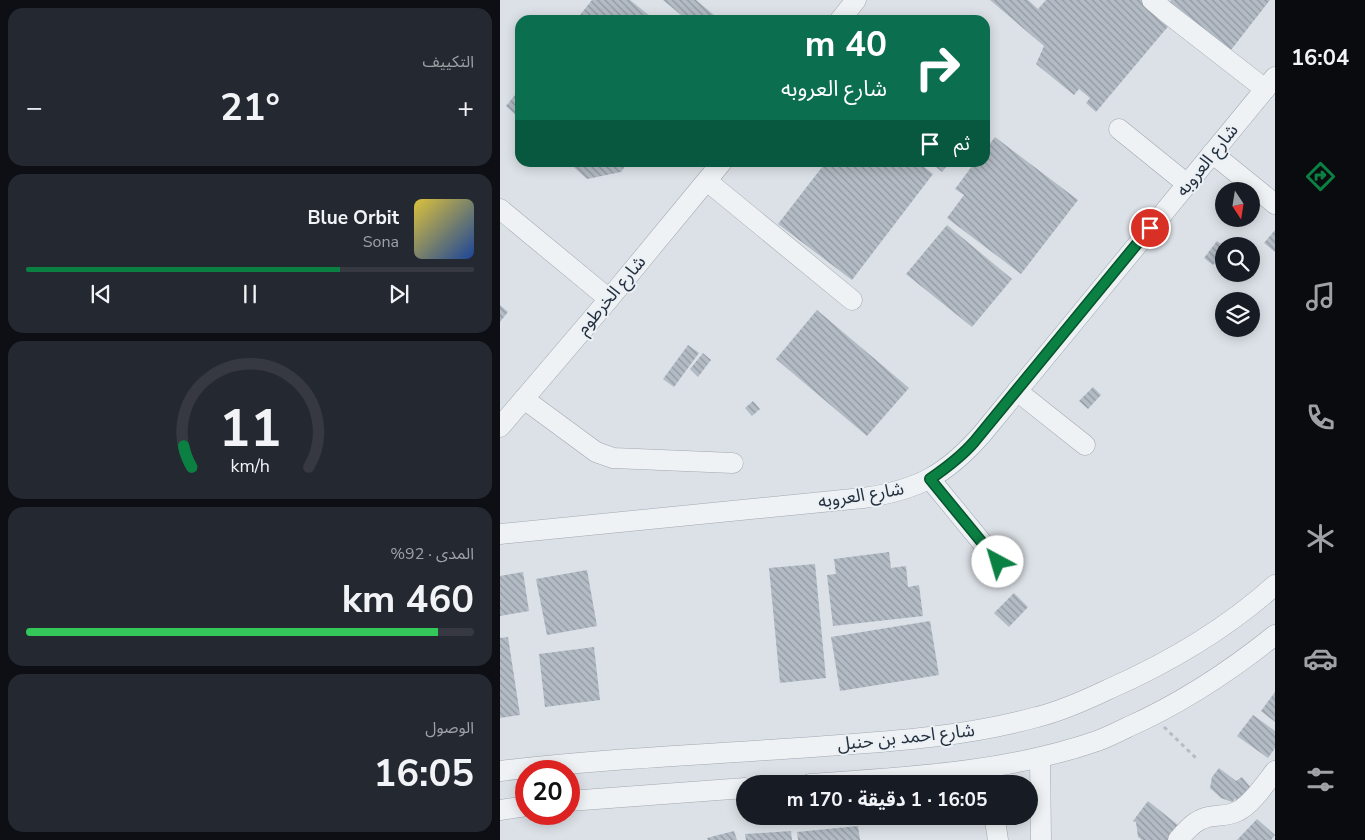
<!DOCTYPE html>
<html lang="ar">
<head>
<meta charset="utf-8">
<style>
	:root { --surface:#171b24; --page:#242831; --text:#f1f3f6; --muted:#9ea1a6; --line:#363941; --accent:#0b8043 }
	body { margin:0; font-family:"Nunito Sans","Noto Sans Arabic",sans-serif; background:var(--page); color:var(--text); direction:rtl; height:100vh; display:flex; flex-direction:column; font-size:19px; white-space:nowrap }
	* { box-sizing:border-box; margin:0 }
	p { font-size:16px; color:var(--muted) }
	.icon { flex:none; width:28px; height:28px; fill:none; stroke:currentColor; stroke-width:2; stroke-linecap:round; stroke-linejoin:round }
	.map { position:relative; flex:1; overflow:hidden; direction:ltr }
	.panel { display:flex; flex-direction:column; gap:8px; padding:8px; background:#0d0f14; width:500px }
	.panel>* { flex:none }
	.top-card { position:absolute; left:15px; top:15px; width:475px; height:152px; border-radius:15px; box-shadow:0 2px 12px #0003; direction:rtl; background:#0b6e4f; color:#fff; overflow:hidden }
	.needle { width:32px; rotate:168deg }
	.buttons { position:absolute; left:715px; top:182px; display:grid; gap:10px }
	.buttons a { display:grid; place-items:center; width:45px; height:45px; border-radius:50%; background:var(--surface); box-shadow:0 2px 12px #0003; font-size:25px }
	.speed { position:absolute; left:15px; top:760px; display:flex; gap:10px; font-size:25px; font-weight:700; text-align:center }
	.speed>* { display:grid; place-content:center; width:65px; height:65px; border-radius:50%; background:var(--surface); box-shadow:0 2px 12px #0003; line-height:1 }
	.speed .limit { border:8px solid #d22; background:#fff; color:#111 }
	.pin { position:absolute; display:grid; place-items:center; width:42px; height:42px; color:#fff; margin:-21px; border:2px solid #fff; border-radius:50%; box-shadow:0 1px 5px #0007 }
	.me { position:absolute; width:55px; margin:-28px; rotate:321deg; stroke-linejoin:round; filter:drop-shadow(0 0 4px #0008) }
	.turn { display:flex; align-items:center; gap:18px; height:105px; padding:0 20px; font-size:22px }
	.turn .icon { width:65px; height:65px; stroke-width:2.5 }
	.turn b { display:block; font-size:35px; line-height:42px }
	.then { display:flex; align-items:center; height:48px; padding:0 20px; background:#0003; gap:10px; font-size:19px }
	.big { font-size:38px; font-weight:700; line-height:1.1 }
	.panel .tile { flex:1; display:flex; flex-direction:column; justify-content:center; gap:8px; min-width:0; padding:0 18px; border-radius:15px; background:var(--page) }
	.panel .dial { align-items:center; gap:0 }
	.dial svg { height:130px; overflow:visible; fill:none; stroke:var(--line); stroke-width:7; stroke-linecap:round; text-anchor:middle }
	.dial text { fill:var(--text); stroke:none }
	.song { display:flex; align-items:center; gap:15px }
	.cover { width:60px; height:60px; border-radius:8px; background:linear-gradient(135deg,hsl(50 70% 55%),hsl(220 70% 35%)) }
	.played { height:5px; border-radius:2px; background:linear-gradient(90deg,var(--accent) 70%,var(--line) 70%) }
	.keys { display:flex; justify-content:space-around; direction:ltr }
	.heat { display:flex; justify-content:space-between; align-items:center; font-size:28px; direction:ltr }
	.charge { height:8px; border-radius:4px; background:linear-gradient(90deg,#34c759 92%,var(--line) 0) }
	.trip { position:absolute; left:236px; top:775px; width:302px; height:50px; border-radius:25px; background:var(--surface); box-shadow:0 2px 12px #0003; font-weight:700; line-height:50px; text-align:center; direction:rtl }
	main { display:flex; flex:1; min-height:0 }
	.tab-bar { display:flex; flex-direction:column; width:90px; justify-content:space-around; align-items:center; background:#090b0e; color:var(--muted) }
	.tab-bar .icon { width:35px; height:35px }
	.tab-bar .on { color:var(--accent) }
	.tab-bar b { font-size:22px; color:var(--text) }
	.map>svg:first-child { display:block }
	.building { fill:url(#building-back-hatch) }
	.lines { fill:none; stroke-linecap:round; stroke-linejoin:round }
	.minor-casing { stroke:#a1a8b1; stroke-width:21 }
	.path { stroke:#b6bcc2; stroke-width:3; stroke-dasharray:4 4; stroke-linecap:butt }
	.minor { stroke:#eff2f5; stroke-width:20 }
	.route-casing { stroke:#07532c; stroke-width:12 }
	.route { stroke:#0b8043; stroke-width:9 }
	.labels { text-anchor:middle; stroke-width:4; stroke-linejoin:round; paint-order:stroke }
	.street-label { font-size:18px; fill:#25303e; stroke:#ebf0f5 }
</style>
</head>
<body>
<main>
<nav class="tab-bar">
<b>16:04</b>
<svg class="icon on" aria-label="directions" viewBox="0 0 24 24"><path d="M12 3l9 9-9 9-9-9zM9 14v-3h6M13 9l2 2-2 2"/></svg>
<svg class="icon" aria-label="music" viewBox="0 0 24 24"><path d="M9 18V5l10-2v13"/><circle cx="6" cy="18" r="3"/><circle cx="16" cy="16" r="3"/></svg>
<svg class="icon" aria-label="phone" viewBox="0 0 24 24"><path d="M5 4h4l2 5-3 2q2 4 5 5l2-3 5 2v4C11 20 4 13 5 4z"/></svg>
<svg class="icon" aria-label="climate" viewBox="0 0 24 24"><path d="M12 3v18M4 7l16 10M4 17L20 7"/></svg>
<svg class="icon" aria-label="car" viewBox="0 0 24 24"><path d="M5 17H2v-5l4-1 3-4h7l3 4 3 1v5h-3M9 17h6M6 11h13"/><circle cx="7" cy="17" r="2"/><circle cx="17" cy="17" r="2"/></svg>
<svg class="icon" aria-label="filters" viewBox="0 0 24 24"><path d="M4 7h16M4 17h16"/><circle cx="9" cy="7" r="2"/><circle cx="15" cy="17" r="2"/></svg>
</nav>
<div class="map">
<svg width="775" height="840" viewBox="0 0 775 840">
	<defs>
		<pattern id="building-back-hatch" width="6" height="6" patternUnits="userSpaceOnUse" patternTransform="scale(1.25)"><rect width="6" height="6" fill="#b3bbc4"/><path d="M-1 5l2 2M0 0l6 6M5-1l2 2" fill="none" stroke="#9198a1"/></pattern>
	</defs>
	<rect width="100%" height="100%" fill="#dce1e7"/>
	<!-- building -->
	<g class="building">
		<polygon points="92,0 130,0 155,20 76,20"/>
		<polygon points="163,0 196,0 220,20 187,20"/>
		<polygon points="490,0 528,0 538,9 546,0 643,0 671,23 596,112 586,103 590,98 579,89 574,95 536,64 544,46"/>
		<polygon points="671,0 770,0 727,55 669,4"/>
		<polygon points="20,89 20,119 6,106"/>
		<polygon points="495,137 578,200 521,274 447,218 464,195 455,189 475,162 485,162 485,150"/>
		<polygon points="68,162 128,162 121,172 87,179"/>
		<polygon points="326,162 418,162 433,174 352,280 278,224"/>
		<polygon points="430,162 450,162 442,172"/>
		<polygon points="447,225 512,279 472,327 406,274"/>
		<polygon points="775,230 775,252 764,243"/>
		<polygon points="717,241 724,246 724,252 713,265 704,258"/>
		<polygon points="0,305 8,312 0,322"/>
		<polygon points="317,310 409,388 367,436 276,359"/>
		<polygon points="188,345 199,353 174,387 163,379"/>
		<polygon points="203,353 211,360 198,377 190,369"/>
		<polygon points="593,387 601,395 588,409 579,401"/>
		<polygon points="253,401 260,409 252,416 245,408"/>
		<polygon points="389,552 391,568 406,566 408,587 419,585 423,616 333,626 327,575 336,574 334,559"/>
		<polygon points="315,564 326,678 280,683 269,568"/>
		<polygon points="87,570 97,626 47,635 36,579"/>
		<polygon points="23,572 29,611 0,616 0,576"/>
		<polygon points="514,593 528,607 509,627 494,613"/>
		<polygon points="430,621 439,675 340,691 331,637"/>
		<polygon points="8,637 20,715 0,718 0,638"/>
		<polygon points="94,647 100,700 45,707 39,654"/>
		<polygon points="775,692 775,722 761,711"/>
		<polygon points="753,715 775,731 775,748 768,758 737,736"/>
		<polygon points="719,768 736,781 742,777 752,789 742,804 735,799 732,802 721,798 710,788 712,777"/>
		<polygon points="648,801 683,829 675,840 642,840 638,837 636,822 633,821"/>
		<polygon points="757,819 775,835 771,840 737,840"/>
		<polygon points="358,826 360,840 298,840 297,832"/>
		<polygon points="234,831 237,840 208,840 207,838"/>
		<polygon points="291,831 292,840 246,840 245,834"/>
	</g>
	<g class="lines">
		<!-- minor casing -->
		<g class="minor-casing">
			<g id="minor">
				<polyline points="652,0 666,12 765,89"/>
				<polyline points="340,20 356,0"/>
				<polyline points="619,129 687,184"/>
				<polyline points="712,153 775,204"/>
				<polyline points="207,181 352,300"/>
				<polyline points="0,209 109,299"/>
				<polyline points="517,391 585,445"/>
				<polyline points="24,399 96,452 113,458 233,463"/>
				<polyline points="0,427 109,299 222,162"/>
				<polyline points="430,479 498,562"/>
				<path d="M0 534 363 498C418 490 446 475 482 434L775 77"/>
				<polyline points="540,758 541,840"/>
				<path d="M0 771C108 758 218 754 326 746 397 741 468 736 537 717 562 711 586 700 609 689 668 663 726 629 775 585"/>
				<path d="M310 784C406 777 505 773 597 741 608 737 618 732 628 727 682 703 729 672 775 635"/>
				<polyline points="69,801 245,788"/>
				<polyline points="0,810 26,806"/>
				<polyline points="493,816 495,820 498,840"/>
				<path d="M678 840C689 827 698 817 715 816 724 815 731 815 738 811 752 804 765 784 775 771"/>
			</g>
		</g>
		<!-- path -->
		<polyline class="path" points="664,727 698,760"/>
		<!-- minor -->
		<use href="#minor" class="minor"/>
	</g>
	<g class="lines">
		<!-- route casing -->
		<g class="route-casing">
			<path id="route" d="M498 562 430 479C446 468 461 457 474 442L650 228"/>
		</g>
		<!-- route -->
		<use href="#route" class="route"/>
	</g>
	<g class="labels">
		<!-- street labels -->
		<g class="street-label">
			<text transform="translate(707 160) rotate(-51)" y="6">شارع العروبه</text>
			<text transform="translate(111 295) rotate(-50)" y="6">شارع الخرطوم</text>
			<text transform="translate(361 495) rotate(-9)" y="6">شارع العروبه</text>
			<text transform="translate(406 737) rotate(-6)" y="6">شارع احمد بن حنبل</text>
		</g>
	</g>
</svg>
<div class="buttons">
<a><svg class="needle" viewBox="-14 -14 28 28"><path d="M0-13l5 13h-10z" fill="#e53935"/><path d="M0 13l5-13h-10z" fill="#9ea1a6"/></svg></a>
<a><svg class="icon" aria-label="search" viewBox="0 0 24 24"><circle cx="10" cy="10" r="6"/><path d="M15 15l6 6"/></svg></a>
<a><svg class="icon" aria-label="layers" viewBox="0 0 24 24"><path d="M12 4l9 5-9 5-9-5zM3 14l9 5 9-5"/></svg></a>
</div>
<div class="speed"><div class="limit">20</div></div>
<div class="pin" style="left:650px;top:228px;background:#d93025"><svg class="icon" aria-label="arrive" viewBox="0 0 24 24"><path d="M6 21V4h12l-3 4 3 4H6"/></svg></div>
<svg class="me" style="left:498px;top:562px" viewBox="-20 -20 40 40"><circle r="19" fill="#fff"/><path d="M0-13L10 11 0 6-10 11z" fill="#0b8043"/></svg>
<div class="trip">16:05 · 1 دقيقة · 170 m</div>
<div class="top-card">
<div class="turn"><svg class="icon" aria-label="right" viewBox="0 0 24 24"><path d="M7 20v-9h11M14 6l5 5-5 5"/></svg><div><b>40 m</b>شارع العروبه</div></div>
<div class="then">ثم<svg class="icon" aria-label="arrive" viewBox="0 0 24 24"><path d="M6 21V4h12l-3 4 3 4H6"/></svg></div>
</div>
</div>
<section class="panel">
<div class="tile"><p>التكييف</p>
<div class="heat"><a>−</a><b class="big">21°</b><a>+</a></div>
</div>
<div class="tile">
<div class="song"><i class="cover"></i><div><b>Blue Orbit</b><p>Sona</p></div></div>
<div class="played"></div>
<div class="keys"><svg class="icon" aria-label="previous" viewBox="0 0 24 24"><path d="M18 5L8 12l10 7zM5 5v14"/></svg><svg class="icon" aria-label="pause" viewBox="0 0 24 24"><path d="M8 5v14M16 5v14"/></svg><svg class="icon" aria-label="next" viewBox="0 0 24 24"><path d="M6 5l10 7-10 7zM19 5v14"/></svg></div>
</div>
<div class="tile dial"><svg viewBox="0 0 100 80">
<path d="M14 69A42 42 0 1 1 86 69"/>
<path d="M14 69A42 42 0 0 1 9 56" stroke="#0b8043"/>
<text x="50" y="56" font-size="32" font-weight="700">11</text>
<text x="50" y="72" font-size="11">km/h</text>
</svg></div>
<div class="tile"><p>المدى · 92%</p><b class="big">460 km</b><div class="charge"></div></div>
<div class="tile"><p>الوصول</p><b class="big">16:05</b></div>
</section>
</main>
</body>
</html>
